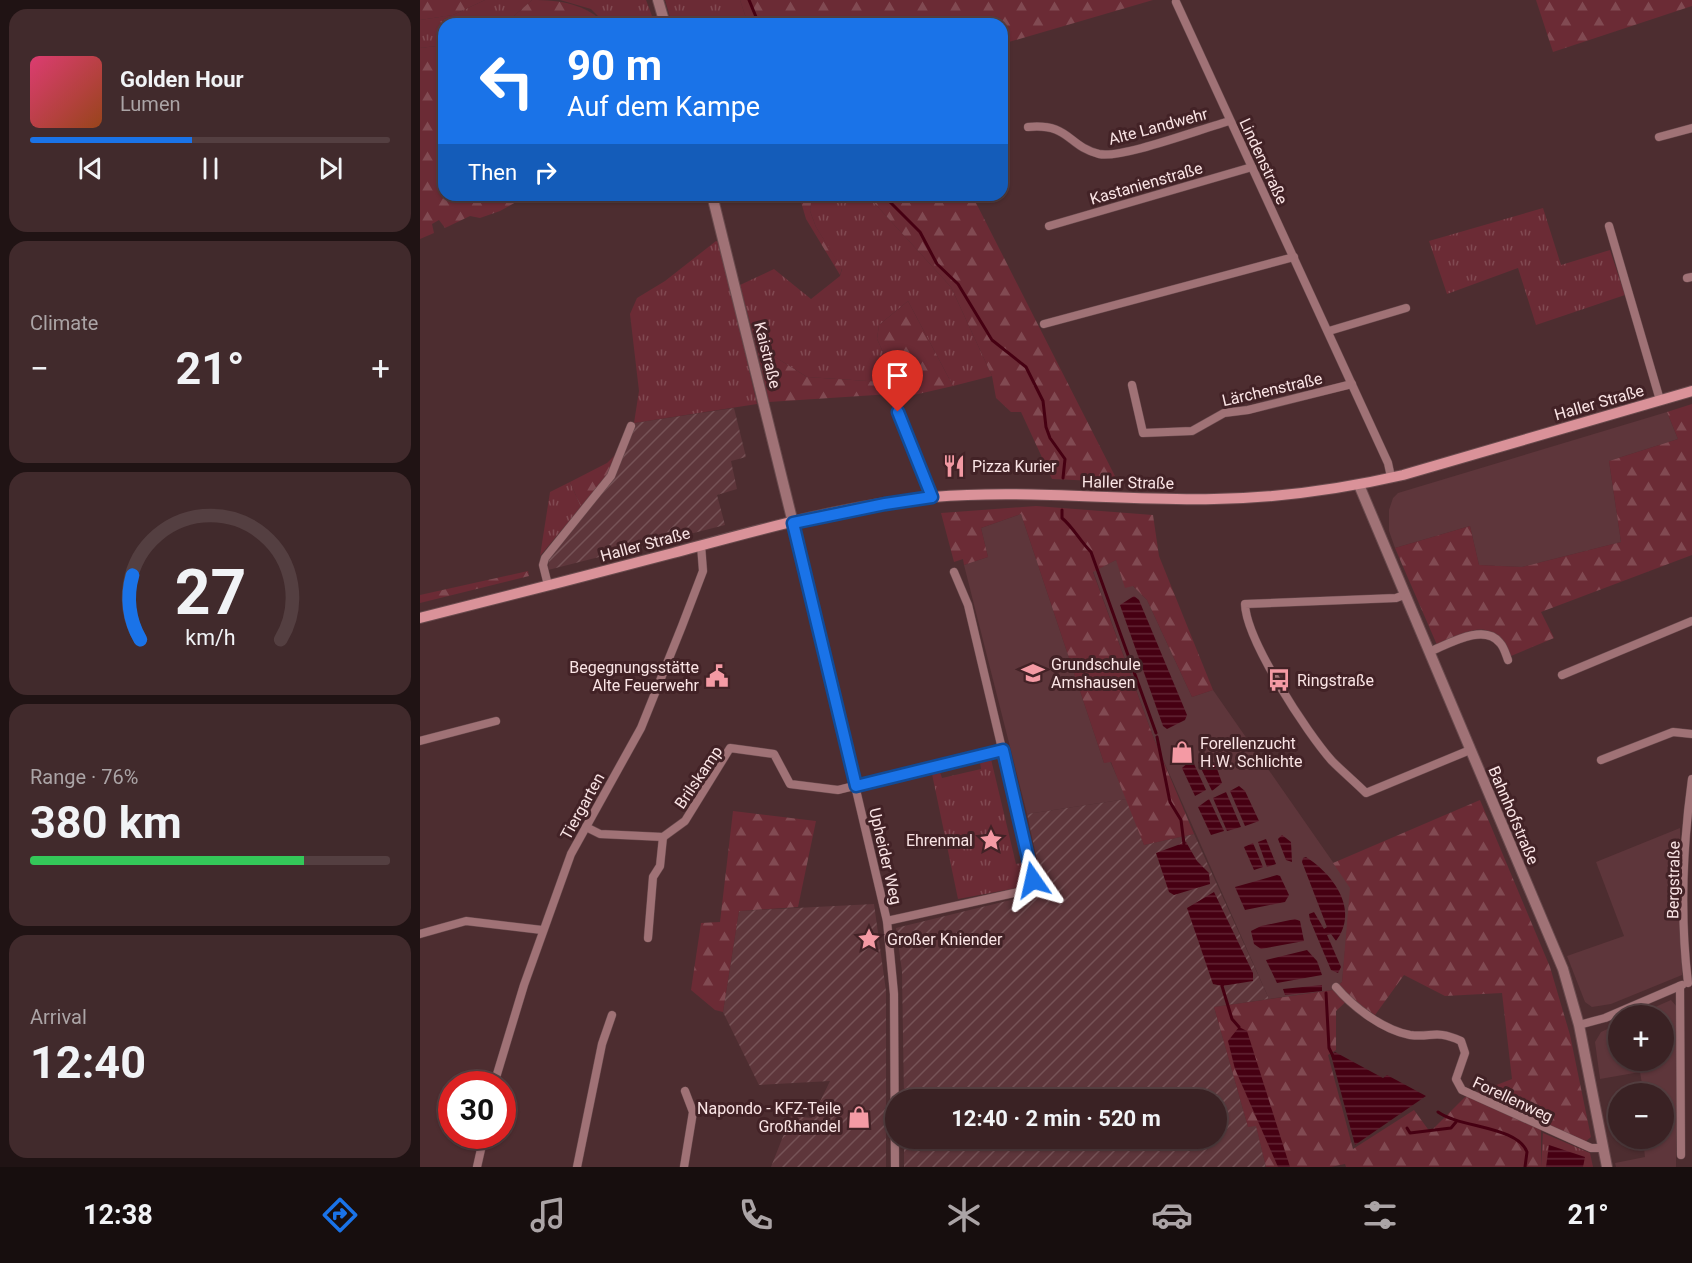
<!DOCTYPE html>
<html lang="en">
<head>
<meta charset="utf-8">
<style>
	:root { --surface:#3a2224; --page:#412a2c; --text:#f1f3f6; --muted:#aba4a6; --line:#543f41; --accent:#1a73e8 }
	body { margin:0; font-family:Roboto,sans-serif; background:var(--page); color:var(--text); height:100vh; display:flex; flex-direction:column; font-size:22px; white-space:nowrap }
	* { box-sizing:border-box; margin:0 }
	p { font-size:20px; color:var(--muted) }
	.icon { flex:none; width:33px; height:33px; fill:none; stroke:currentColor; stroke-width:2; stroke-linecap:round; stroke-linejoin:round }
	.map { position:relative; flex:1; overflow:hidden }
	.side { display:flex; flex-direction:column; gap:9px; padding:9px; background:#201314; width:420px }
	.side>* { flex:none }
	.banner { position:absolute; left:18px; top:18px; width:570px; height:183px; border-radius:18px; box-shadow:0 2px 4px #0004,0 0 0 2px var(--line); background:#1a73e8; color:#fff; overflow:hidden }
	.controls { position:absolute; left:1188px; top:1005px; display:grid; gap:12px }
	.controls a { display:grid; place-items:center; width:66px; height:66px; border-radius:50%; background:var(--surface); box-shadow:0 2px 4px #0004,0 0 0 2px var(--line); font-size:30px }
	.speed { position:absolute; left:18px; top:1071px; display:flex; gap:12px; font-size:30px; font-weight:700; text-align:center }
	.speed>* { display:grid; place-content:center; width:78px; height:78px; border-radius:50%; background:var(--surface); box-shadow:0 2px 4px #0004,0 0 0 2px var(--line); line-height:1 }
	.speed .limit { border:9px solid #d22; background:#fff; color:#111 }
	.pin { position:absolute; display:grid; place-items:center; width:51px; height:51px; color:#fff; margin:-62px -26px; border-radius:50% 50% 50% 0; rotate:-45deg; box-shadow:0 0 6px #0007 }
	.pin .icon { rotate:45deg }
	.me { position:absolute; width:66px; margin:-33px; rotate:349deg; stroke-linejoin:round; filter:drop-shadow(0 0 4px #0008) }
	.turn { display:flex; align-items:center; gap:21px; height:126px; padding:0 30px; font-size:27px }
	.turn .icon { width:78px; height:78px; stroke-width:2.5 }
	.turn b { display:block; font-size:42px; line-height:51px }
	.then { display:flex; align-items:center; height:57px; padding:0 30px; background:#0003; gap:12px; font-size:22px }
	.big { font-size:45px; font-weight:700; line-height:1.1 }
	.side .card { flex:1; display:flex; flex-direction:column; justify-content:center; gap:9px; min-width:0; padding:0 21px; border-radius:18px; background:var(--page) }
	.side .dial { align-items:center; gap:0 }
	.dial svg { height:156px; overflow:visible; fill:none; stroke:var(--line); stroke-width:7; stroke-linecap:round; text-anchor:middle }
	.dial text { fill:var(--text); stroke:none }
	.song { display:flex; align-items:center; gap:18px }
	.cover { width:72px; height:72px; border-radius:9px; background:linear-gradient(135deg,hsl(340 70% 55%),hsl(20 70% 35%)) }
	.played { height:6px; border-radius:3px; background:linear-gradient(90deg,var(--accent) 45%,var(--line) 45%) }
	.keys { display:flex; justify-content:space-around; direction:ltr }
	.heat { display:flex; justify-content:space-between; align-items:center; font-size:33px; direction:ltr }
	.charge { height:9px; border-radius:4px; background:linear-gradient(90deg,#34c759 76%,var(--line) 0) }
	.trip { position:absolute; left:465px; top:1089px; width:342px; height:60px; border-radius:30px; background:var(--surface); box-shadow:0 2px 4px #0004,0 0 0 2px var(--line); font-weight:700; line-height:60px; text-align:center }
	.tabs { display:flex; height:96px; justify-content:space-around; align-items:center; background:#170e0e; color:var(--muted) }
	.tabs .icon { width:42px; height:42px }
	.tabs .selected { color:var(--accent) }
	.tabs b { font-size:27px; color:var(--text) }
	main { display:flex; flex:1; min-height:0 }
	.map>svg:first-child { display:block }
	.built { fill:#5e363b }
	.industrial { fill:url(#industrial-furrows) }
	.grass { fill:url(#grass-tufts) }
	.forest { fill:url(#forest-firs); fill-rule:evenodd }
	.water { fill:url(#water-rules) }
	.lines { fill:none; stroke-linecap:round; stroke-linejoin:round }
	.stream { stroke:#460012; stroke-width:3 }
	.minor-casing { stroke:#694a4d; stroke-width:9 }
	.tertiary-casing { stroke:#694a4d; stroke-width:12 }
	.secondary-casing { stroke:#694a4d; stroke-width:12 }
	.minor { stroke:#a07276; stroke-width:8 }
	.tertiary { stroke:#a07276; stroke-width:10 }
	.secondary { stroke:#da9299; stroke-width:10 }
	.route-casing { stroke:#114b97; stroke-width:15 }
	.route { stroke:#1a73e8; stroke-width:10 }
	.labels { text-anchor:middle; stroke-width:6; stroke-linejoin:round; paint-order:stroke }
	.street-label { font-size:16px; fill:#fae4e5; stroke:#422226 }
	.poi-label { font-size:16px; fill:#fae4e5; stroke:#422226; text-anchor:start }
</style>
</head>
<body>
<main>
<section class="side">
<div class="card">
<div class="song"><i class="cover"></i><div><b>Golden Hour</b><p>Lumen</p></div></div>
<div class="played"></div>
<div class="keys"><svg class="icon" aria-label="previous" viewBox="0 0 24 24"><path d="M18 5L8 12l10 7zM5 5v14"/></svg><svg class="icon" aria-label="pause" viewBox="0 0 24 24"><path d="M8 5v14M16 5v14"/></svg><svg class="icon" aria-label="next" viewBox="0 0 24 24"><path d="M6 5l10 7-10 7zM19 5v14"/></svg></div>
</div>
<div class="card"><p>Climate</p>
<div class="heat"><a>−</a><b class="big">21°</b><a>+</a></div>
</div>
<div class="card dial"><svg viewBox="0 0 100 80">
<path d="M14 69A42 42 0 1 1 86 69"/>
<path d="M14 69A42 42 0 0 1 10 36" stroke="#1a73e8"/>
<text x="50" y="56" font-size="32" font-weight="700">27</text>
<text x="50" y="72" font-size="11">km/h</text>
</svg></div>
<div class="card"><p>Range · 76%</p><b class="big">380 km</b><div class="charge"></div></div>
<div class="card"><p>Arrival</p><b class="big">12:40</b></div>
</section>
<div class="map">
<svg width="1272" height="1167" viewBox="0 0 1272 1167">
	<defs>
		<pattern id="industrial-furrows" width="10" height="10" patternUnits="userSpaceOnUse" patternTransform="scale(1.5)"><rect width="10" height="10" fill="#5e363b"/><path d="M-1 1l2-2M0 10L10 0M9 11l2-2" fill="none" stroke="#765357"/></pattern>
		<pattern id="grass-tufts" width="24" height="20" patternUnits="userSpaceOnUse" patternTransform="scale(1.5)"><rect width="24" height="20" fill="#6b2b35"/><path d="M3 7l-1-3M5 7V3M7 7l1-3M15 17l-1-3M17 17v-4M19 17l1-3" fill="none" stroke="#814a52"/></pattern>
		<pattern id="forest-firs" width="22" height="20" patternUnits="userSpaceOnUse" patternTransform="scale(1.5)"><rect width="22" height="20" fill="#6b2b35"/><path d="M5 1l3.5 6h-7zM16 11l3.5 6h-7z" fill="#814a52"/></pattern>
		<pattern id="water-rules" width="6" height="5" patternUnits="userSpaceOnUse" patternTransform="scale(1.5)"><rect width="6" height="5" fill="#460012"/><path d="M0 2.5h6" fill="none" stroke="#622534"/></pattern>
	</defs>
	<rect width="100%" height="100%" fill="#4d2d30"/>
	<!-- built -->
	<g class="built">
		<polygon points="1247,412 1258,439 1189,461 1201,542 1102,567 1059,565 1050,526 975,548 969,531 969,510 973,498 978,493"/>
		<polygon points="601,514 684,763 690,761 707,799 607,814 544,565 568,557 561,528"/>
		<polygon points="696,560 713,586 727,600 772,697 793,690 931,888 922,982 913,990 849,999 734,739 673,571"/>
		<polygon points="1260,828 1262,975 1191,1004 1172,1007 1165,1002 1147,956 1204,936 1176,862"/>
		<polygon points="1251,1000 1257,1007 1256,1167 1196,1167 1195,1163 1225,1157 1223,1139 1244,1138 1244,1094 1218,1093 1217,1085 1222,1084 1220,1072 1180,1079 1175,1042 1181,1032 1198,1024 1198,1060 1244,1060 1244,1016 1217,1015"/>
	</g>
	<!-- industrial -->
	<g class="industrial">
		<polygon points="314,408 326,457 311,461 317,489 297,495 305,525 128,570 129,557 192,479 214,423"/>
		<polygon points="707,799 724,845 774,834 849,999 794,1007 828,1127 836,1125 846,1167 484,1167 484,1139 796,1138 796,1100 484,1099 482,971 476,928 611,895 616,892 621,878 607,814"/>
		<polygon points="454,904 466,991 466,1167 351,1167 371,1116 392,1118 410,1081 339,1085 303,1012 319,911"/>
	</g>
	<!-- grass -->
	<g class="grass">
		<polygon points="65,0 112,0 85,24 24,24 24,45 0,48 0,20 33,15"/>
		<polygon points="140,0 226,0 235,24 186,24 171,9"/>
		<polygon points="245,0 320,0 328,24 252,24"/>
		<polygon points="392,195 447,195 531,287 572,376 533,386 488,301 459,325 457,339 471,369 463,382 387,377 336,345 320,285 354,269 391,299 420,276 422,269 396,227 390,211"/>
		<polygon points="1123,208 1141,265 1190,250 1205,295 1116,325 1098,268 1027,294 1009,241"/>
		<polygon points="296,241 299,242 337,404 214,423 219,391 210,314 217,298 245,281"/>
		<polygon points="150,482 161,507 120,556 130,492"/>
		<polygon points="571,759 596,864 606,862 607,878 597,888 538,899 512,774 520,772 522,778 561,769 560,762"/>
		<polygon points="1123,1133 1170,1153 1173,1167 1121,1167"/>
	</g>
	<!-- forest -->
	<g class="forest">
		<polygon points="0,0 65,0 33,15 0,20"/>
		<path d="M112 0C142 0 164 4 186 24H85Z"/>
		<polygon points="320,0 733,0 582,44 582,24 328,24"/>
		<polygon points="1116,0 1272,0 1272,6 1133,52"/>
		<polygon points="24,45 24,195 109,195 80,211 60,218 50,216 25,228 19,220 12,224 14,233 0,239 0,48"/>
		<polygon points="379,195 392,195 390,211 396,227 422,268 420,275 386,219"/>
		<polygon points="447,195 552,195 698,482 632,479 601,412 591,412 576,398 572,376 531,287"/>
		<polygon points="488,301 533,386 485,397 471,394 349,402 336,345 387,377 463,382 471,369 457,339 459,325"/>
		<path d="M1272 404V555L1121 612 1134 638 1091 656C1069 614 1052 631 1017 645L975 548 1050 526 1059 565 1102 567 1201 542 1189 461 1258 439 1247 412Z"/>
		<polygon points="197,453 188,474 161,507 150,482 187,463"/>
		<polygon points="616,506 733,515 739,556 793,690 772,697 727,600 713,586 705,588 696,560 673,572 734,739 774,834 724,845 691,762 684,763 601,514 561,528 568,557 544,565 543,559 534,562 521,513"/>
		<polygon points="108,571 109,576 0,603 0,595"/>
		<path d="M1060 800 1130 967 1150 1035 1171 1137 1165 1142 1121 1122V1167H926L925 1164 911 1167H846L836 1126 828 1127 794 1007 913 990 922 982 930 888 913 863ZM984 975 1025 996 1082 993 1092 1079 1045 1097 1010 1132 994 1110 933 1149 908 1055 916 1050V1011L930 998 955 1015Z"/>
		<polygon points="313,811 396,821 378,907 319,911 303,1012 295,1010 271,990 281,923 300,922"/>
	</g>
	<!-- water -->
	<g class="water">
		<polygon points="714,596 719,600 767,715 765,720 747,729 743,726 700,605"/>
		<polygon points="785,755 796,766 802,783 792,791 778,762"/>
		<polygon points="769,762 774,764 786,790 775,796 762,768"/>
		<polygon points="819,786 825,791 839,821 825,826 810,791"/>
		<polygon points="806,792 821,827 807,831 793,798"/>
		<polygon points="789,799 804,831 791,835 778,807"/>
		<polygon points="862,835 871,842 872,862 866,860 858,839"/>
		<polygon points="846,839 856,864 847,867 838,842"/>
		<polygon points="766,842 777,861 789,873 790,884 754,895 749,892 736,853"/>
		<polygon points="833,843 843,867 834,870 824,847"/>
		<path d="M886 857C913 874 940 910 916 941L911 934 907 935 921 967 918 973 911 970 890 920 889 914 894 912 904 929 907 927 882 862 883 858Z"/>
		<polygon points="857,875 860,876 869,895 865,902 825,910 815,887"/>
		<polygon points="794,892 833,973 833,981 802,986 793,984 767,908"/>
		<polygon points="875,919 880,921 884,941 841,949 834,944 831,931 841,926"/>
		<polygon points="887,950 897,961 902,975 857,983 846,960"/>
		<polygon points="902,985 902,991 865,995 863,989"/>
		<polygon points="819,1027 827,1031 870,1167 858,1167 815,1069 808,1041"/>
		<polygon points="915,1052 963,1078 967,1075 1006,1096 935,1145 911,1055"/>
		<polygon points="1129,1145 1165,1157 1163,1167 1126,1167"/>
	</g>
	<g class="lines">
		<!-- stream -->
		<g class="stream">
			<polyline points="329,0 339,24"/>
			<polyline points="463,195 500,232 517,264 538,284 572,340 606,367 623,401 626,427 630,438 645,459 643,478"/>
			<path d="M642 510V518C653 527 660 541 671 552L736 733"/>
			<polyline points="737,737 750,802 761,820 764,844"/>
			<polyline points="804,982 802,986 812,1019 819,1027"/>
			<polyline points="906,993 909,1048 913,1056"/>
			<path d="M1018 1112C1040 1128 1097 1126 1107 1152L1105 1167"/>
			<polyline points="987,1128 990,1133 1031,1128 1036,1122"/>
		</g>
		<!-- minor casing -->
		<g class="minor-casing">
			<g id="minor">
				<polyline points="756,2 968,463 971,477"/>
				<path d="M608 127C650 123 647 146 679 154 702 159 783 128 810 121"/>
				<polyline points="1239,137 1272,128"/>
				<polyline points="629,226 832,167"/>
				<polyline points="1189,226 1240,400"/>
				<polyline points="1267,278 1272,277"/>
				<polyline points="624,324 874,257"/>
				<polyline points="909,331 986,308"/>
				<polyline points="712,385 723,433 772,431 804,413 828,410 932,384"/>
				<polyline points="478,412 512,497"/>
				<polyline points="373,523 467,921 474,994 475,1167"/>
				<polyline points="128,585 123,565 125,558 191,476 211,426"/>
				<path d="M984 595 976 598 825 604C826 640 887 733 912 761 923 772 935 782 946 793L1050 750"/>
				<path d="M1009 652C1027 645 1064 622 1080 643 1084 647 1086 655 1088 660"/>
				<polyline points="1142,675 1272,621"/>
				<polyline points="0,741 76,721"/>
				<polyline points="1181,760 1253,732 1272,734"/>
				<polyline points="166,827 180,834 243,837 265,821 310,748 354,754 370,784 418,790 583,749"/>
				<polyline points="467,921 599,892 605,889 613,880 548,605 534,572"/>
				<polyline points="0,934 46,921 122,930"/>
				<polyline points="228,938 233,877 240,866 243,837"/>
				<path d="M1268 983C1260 917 1263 844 1272 779"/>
				<polyline points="1260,986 1261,1155"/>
				<path d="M916 987C933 1007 963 1030 990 1035 1012 1038 1015 1029 1041 1041L1045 1053 1036 1079 1042 1090 1171 1148H1183"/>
				<polyline points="1159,1025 1185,1018 1262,985"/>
				<polyline points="74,1084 104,985 151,854 221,728 262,626 283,571 281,545"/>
				<polyline points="57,1167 64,1136"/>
				<polyline points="157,1167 182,1044 192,1015"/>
				<polyline points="264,1167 273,1112 265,1091"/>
			</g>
		</g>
		<!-- tertiary casing -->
		<g class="tertiary-casing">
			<g id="tertiary">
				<polyline points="238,0 245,24"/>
				<polyline points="292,195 373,523"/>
				<polyline points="939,485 1143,969 1159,1025 1187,1167"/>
			</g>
		</g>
		<!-- secondary casing -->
		<g class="secondary-casing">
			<path id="secondary" d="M0 618C84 597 169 575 253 553 338 530 426 505 513 497 607 489 701 501 794 499 858 498 922 489 983 475L1272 391"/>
		</g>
		<!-- minor -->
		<use href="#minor" class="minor"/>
		<!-- tertiary -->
		<use href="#tertiary" class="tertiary"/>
		<!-- secondary -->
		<use href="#secondary" class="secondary"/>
	</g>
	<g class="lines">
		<!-- route casing -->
		<g class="route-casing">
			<polyline id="route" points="478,412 512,497 465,504 373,523 436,786 583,750 613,880"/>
		</g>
		<!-- route -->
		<use href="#route" class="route"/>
	</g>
	<!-- icons -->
	<defs>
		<g id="restaurant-bare" transform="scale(1.8)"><path d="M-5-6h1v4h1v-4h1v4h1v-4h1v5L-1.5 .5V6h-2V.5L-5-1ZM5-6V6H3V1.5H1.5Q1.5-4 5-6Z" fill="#f49aa4" stroke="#422226" stroke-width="2.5" paint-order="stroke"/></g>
		<g id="school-bare" transform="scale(1.8)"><path d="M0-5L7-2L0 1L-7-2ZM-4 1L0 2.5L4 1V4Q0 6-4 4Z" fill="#f49aa4" stroke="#422226" stroke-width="2.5" paint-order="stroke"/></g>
		<g id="civic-bare" transform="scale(1.8)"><path d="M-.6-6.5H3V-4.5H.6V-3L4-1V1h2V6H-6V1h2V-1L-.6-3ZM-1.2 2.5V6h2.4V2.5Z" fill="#f49aa4" stroke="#422226" stroke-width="2.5" paint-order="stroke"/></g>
		<g id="bus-bare" transform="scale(1.8)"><path d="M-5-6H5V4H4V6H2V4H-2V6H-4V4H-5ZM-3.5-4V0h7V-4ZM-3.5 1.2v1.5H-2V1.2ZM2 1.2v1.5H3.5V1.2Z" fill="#f49aa4" stroke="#422226" stroke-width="2.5" paint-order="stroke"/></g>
		<g id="shop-bare" transform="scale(1.8)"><path d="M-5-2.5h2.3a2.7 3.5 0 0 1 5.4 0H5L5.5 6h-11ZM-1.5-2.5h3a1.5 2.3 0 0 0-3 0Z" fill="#f49aa4" stroke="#422226" stroke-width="2.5" paint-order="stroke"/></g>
		<g id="sight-bare" transform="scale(1.8)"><path d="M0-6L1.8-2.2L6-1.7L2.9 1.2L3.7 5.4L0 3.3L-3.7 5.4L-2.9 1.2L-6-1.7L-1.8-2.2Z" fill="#f49aa4" stroke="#422226" stroke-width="2.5" paint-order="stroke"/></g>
	</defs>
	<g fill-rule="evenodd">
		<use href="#restaurant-bare" x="534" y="466"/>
		<use href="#school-bare" x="613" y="673"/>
		<use href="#civic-bare" x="297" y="676"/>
		<use href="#bus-bare" x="859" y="680"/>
		<use href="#shop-bare" x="762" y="752"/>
		<use href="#sight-bare" x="571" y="840"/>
		<use href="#sight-bare" x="449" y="939"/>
		<use href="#shop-bare" x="439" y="1117"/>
	</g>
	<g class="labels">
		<!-- street labels -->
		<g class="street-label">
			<text transform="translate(738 126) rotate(-15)" y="6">Alte Landwehr</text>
			<text transform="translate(844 161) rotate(65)" y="6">Lindenstraße</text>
			<text transform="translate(726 183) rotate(-16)" y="6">Kastanienstraße</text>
			<text transform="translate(348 355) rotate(76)" y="6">Kaistraße</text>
			<text transform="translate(852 389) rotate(-13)" y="6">Lärchenstraße</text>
			<text transform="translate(1179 402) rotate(-16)" y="6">Haller Straße</text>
			<text transform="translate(708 482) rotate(1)" y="6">Haller Straße</text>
			<text transform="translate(225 544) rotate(-15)" y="6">Haller Straße</text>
			<text transform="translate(278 777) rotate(-56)" y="6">Brilskamp</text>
			<text transform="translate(162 806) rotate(-61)" y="6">Tiergarten</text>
			<text transform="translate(1094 815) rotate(67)" y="6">Bahnhofstraße</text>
			<text transform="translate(466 856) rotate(77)" y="6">Upheider Weg</text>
			<text transform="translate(1253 880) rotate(-89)" y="6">Bergstraße</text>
			<text transform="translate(1093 1099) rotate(25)" y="6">Forellenweg</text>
		</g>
		<!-- poi labels -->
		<g class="poi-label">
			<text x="552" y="472">Pizza Kurier</text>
			<text x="631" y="670">Grundschule<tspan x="631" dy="18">Amshausen</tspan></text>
			<text x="279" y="673" text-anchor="end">Begegnungsstätte<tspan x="279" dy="18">Alte Feuerwehr</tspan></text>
			<text x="877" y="686">Ringstraße</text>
			<text x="780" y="749">Forellenzucht<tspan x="780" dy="18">H.W. Schlichte</tspan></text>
			<text x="553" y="846" text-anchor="end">Ehrenmal</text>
			<text x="467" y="945">Großer Kniender</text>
			<text x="421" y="1114" text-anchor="end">Napondo - KFZ-Teile<tspan x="421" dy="18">Großhandel</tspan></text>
		</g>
	</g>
</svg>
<div class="controls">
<a>+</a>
<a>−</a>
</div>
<div class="speed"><div class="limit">30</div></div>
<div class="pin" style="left:478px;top:412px;background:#d93025"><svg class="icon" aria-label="arrive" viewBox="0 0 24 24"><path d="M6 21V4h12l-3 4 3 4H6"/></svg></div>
<svg class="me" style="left:613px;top:880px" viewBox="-20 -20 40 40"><path d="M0-17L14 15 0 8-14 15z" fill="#1a73e8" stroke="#fff" stroke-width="4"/></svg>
<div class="trip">12:40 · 2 min · 520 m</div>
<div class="banner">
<div class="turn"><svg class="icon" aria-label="left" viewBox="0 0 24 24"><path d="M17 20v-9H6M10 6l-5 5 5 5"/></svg><div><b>90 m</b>Auf dem Kampe</div></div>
<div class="then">Then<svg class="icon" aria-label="right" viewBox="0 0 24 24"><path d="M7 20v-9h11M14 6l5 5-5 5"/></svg></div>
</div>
</div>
</main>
<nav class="tabs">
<b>12:38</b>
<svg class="icon selected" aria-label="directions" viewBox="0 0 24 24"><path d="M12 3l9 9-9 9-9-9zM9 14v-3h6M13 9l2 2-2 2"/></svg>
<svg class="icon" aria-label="music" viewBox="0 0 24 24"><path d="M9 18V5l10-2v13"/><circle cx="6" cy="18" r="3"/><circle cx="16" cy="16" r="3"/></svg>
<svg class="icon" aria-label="phone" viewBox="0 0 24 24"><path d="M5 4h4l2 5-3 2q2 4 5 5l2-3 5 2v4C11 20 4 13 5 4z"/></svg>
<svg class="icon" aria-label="climate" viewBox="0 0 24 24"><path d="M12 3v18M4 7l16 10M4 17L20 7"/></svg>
<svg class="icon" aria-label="car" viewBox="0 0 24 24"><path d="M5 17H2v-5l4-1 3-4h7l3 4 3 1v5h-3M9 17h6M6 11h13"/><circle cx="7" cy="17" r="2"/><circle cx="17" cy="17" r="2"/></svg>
<svg class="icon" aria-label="filters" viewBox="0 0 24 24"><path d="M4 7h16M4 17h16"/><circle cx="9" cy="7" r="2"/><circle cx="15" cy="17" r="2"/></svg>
<b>21°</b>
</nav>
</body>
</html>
